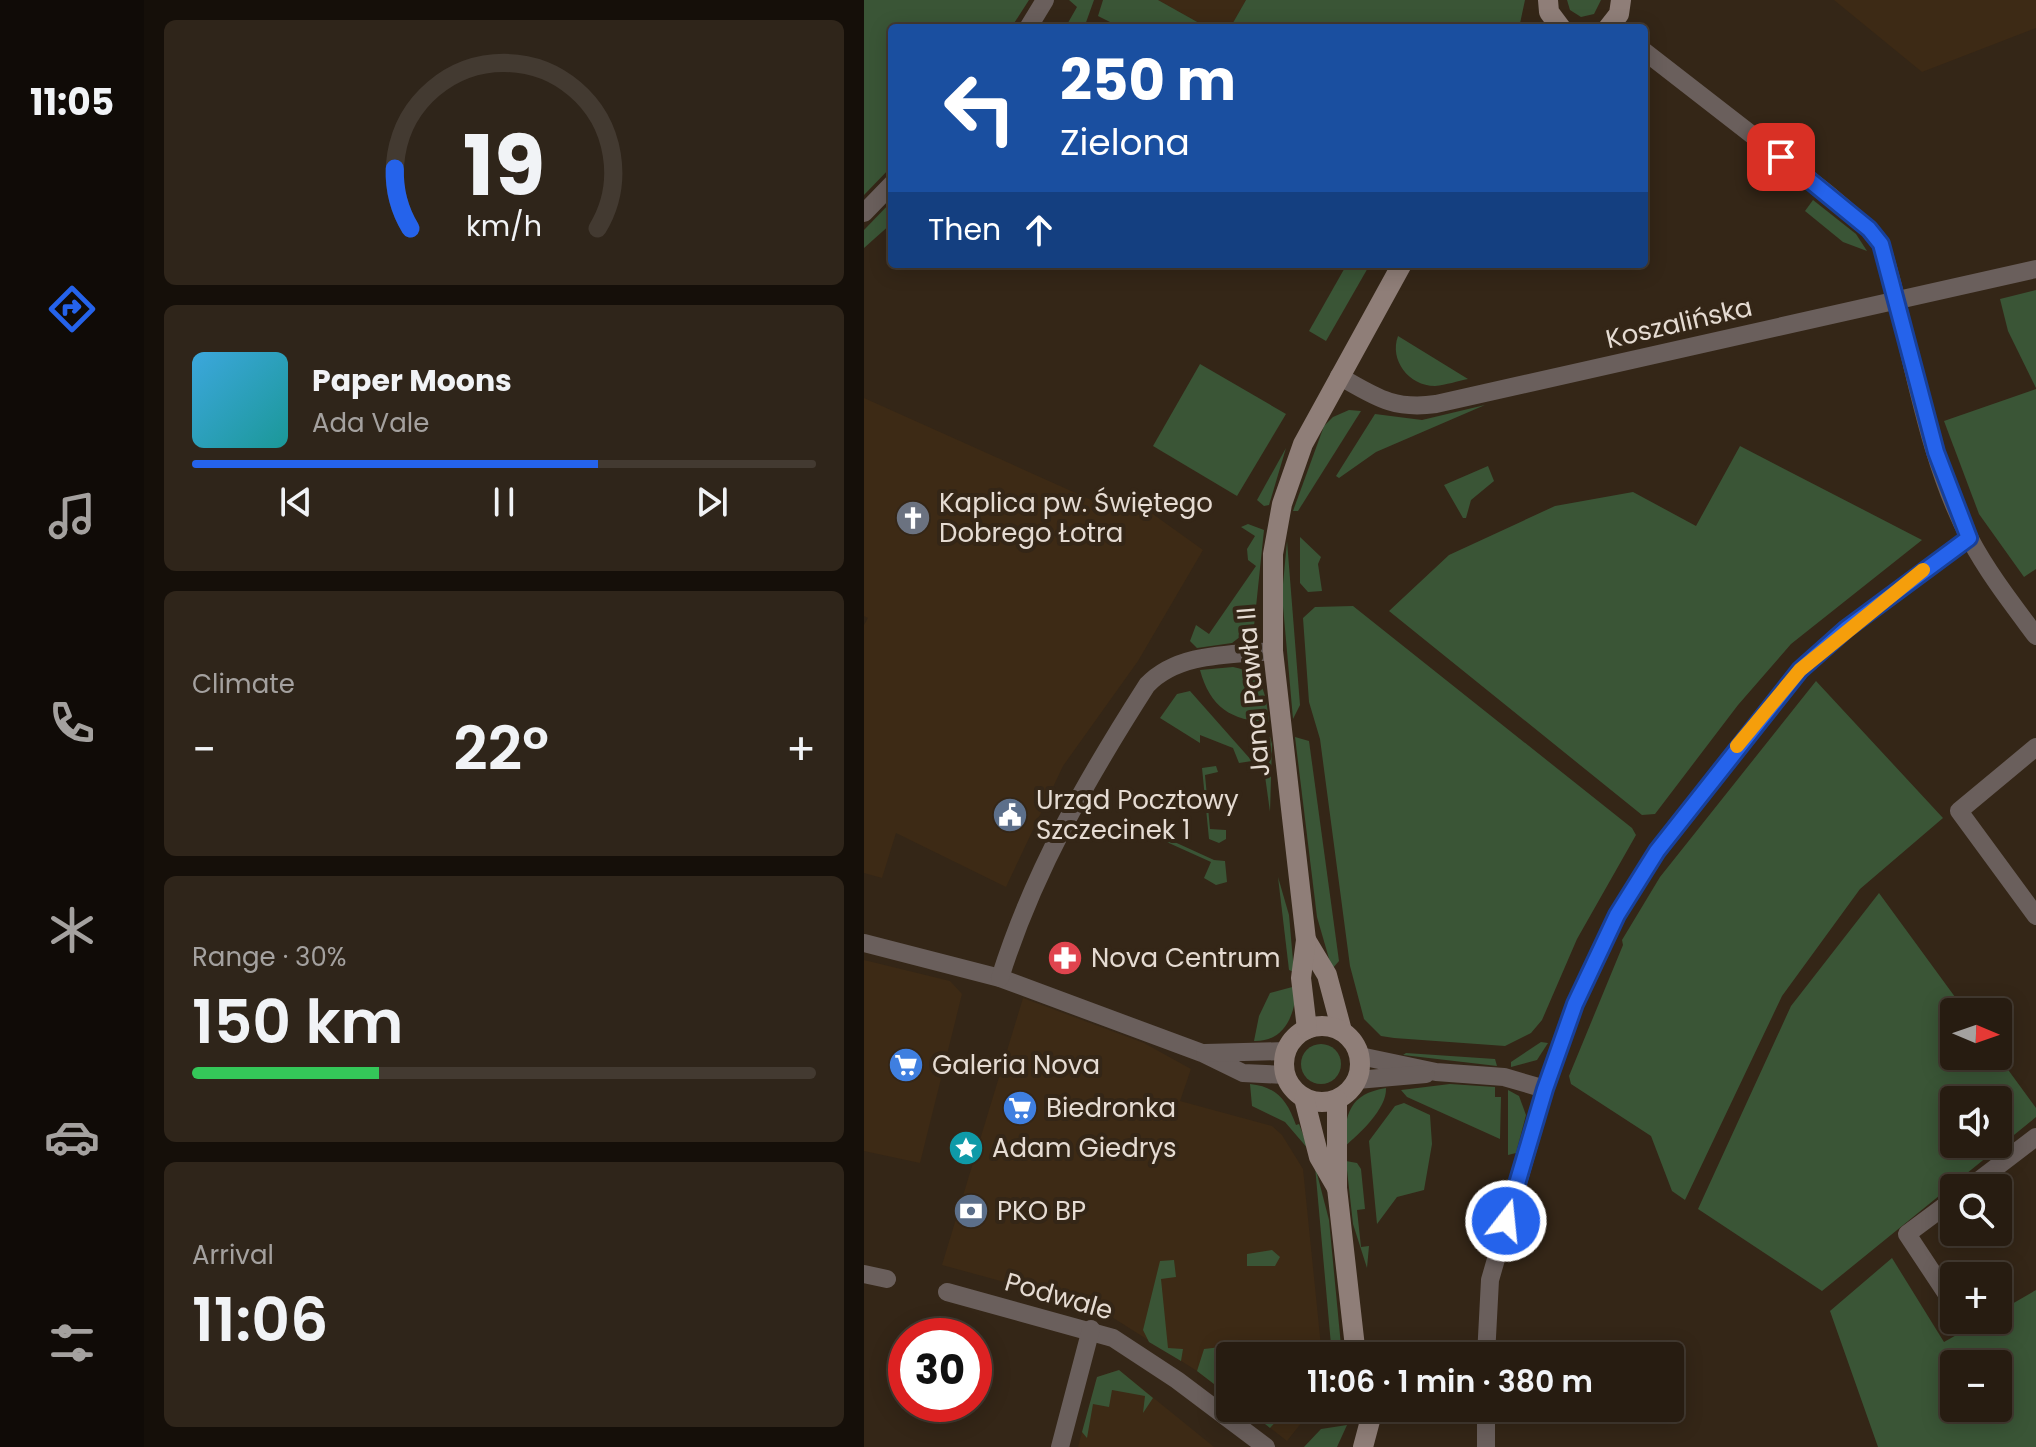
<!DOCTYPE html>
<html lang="en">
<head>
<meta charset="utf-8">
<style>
	:root { --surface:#271c11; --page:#2f251a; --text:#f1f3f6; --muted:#a4a19f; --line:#433a31; --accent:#2563eb }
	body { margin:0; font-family:Poppins,sans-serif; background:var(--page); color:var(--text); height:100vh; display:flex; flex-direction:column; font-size:30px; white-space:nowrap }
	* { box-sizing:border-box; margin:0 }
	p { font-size:26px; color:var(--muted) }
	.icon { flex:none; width:44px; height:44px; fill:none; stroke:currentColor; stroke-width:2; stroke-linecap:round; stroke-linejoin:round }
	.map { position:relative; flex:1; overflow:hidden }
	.sheet { display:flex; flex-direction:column; gap:20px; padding:20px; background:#150f09; width:720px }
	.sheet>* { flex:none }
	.guide { position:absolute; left:24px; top:24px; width:760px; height:244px; border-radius:8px; box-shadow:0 4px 20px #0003,0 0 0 2px var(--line); background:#1a4fa0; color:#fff; overflow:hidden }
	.needle { width:52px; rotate:92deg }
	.buttons { position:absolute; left:1076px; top:998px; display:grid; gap:16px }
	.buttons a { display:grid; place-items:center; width:72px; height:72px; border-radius:8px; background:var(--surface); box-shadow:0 4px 20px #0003,0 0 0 2px var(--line); font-size:40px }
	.speed { position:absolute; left:24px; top:1318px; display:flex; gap:16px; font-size:40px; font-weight:700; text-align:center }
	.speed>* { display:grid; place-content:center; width:104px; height:104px; border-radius:50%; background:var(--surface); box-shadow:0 4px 20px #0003,0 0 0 2px var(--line); line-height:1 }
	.speed .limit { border:12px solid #d22; background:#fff; color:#111 }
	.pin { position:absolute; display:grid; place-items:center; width:68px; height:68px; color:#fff; margin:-34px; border-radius:16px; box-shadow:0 4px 12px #0006 }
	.me { position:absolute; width:88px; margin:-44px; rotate:16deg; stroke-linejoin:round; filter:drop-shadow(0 0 6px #0008) }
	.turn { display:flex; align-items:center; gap:28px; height:168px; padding:0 40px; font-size:36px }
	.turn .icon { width:104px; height:104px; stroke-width:2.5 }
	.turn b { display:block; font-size:56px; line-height:68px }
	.then { display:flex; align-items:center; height:76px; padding:0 40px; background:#0003; gap:16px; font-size:30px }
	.big { font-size:60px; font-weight:600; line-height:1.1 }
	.sheet .card { flex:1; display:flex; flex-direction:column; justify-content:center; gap:12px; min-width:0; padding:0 28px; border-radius:12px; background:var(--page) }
	.sheet .dial { align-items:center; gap:0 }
	.dial svg { height:208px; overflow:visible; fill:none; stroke:var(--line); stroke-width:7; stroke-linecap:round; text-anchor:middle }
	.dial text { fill:var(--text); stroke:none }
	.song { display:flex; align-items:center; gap:24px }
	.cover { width:96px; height:96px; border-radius:12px; background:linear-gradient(135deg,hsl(200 70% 55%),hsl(180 70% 35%)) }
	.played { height:8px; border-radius:4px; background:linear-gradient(90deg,var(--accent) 65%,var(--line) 65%) }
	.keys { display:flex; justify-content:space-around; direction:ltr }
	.heat { display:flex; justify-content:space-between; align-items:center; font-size:44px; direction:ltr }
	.charge { height:12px; border-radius:6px; background:linear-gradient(90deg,#34c759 30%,var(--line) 0) }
	.trip { position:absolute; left:352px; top:1342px; width:468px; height:80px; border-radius:8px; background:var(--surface); box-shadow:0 4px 20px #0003,0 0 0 2px var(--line); font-weight:600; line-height:80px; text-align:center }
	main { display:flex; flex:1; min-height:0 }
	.tabs { display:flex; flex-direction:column; width:144px; justify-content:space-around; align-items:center; background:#100b07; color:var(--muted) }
	.tabs .icon { width:56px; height:56px }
	.tabs .selected { color:var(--accent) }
	.tabs b { font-size:36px; color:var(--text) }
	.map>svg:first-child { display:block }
	.built { fill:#3d2a15 }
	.green { fill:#3a5536; fill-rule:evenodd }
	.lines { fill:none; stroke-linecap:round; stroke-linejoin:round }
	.street { stroke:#6a5f5c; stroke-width:18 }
	.secondary { stroke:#8f7e78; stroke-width:20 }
	.route-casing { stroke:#184099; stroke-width:20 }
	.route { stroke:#2563eb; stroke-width:14 }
	.slow { stroke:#f59e0b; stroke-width:14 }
	.labels { text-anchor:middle; stroke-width:8; stroke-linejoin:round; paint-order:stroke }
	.street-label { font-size:26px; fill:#e5dbd2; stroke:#342617 }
	.poi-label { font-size:26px; fill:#e5dbd2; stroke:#342617; text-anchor:start }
</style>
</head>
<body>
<main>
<nav class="tabs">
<b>11:05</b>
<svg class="icon selected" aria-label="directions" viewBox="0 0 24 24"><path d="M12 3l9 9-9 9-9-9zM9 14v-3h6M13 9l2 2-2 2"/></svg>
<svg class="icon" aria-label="music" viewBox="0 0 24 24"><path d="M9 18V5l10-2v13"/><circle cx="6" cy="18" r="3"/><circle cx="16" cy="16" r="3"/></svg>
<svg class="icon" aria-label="phone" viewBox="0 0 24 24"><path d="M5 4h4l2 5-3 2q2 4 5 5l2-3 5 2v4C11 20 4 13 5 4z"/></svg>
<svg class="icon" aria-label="climate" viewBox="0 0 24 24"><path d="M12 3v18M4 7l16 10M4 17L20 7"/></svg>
<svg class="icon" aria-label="car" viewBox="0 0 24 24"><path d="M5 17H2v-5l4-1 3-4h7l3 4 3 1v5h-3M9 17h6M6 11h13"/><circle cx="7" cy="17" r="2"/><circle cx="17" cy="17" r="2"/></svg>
<svg class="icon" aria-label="filters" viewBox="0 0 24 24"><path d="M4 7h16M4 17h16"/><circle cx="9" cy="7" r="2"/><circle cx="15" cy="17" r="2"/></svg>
</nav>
<section class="sheet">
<div class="card dial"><svg viewBox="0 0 100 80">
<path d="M14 69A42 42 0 1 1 86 69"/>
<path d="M14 69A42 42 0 0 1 8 46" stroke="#2563eb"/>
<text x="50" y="56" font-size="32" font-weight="700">19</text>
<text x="50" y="72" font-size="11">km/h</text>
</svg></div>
<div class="card">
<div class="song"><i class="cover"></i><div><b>Paper Moons</b><p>Ada Vale</p></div></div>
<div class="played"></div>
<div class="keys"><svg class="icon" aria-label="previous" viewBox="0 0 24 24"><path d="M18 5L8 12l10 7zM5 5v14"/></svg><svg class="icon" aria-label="pause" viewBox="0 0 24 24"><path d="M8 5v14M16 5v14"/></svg><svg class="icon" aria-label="next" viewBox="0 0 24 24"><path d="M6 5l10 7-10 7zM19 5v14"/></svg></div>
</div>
<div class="card"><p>Climate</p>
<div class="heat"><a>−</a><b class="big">22°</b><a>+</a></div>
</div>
<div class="card"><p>Range · 30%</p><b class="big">150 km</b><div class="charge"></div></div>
<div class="card"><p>Arrival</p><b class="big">11:06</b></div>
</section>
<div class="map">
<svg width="1172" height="1447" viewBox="0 0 1172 1447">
	<rect width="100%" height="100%" fill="#342617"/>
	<!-- built -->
	<g class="built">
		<polygon points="294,0 382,0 366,28 344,28"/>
		<polygon points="970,0 1172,0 1172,28 1058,72"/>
		<polygon points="0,398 254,512 286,512 339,550 274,661 199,766 142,887 32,833 18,878 0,873 0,625 4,618 0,616"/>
		<polygon points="0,960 86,981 98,994 56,1163 0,1151"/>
		<polygon points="159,998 280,1043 327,1069 316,1101 408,1126 418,1135 439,1169 458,1356 366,1356 366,1397 333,1371 232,1307 78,1265"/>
		<polygon points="255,1370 350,1447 214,1447 233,1377"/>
		<polygon points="381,1408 464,1408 464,1415 442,1417 423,1441"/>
	</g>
	<!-- green -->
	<g class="green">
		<polygon points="0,0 165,0 147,28 28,28 28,166 0,195"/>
		<polygon points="205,0 230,0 220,28 201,28 213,7"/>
		<polygon points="239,0 294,0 344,28 258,28 234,16"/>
		<polygon points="382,0 661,0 655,28 515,28 508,23 504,28 366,28"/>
		<polygon points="703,0 737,0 730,14 717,17 706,10"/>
		<polygon points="949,200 992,234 1003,251 979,242 941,211"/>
		<polygon points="28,201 28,223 0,248 0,230"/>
		<polygon points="483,264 505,266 462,341 445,331"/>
		<polygon points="1172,290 1172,388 1144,331 1136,299"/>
		<path d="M534 336 604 379C594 381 582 385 571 386 545 386 525 360 534 336Z"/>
		<polygon points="336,364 422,414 373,496 289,446"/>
		<polygon points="1172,389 1172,569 1160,577 1115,514 1080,421"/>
		<polygon points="621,405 512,452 475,478 472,476 511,414 558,420"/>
		<polygon points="485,410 497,411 434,511 429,511 460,426 469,417"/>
		<polygon points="876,446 1058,540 927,644 874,705 791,814 778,815 525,611 585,555 691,506 769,492 832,526"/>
		<polygon points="422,448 405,505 400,506 393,500"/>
		<polygon points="624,466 630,481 607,500 602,518 599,518 580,485"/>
		<polygon points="384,524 400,530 390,626 368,643 333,648 326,641 332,625 345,634 392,566 384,560 383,549 391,536 377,527"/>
		<polygon points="436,537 457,557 454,564 458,591 444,592 436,583"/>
		<polygon points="423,541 436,705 429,719 418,595"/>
		<polygon points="489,606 768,828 772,835 713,939 678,1020 667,1033 641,1046 530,1038 517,1036 500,1019 486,966 456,739 445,702 439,618 451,607"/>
		<path d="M369 667C400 672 402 695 405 722 367 721 346 707 336 670Z"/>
		<polygon points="952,681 1079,818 996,889 918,996 821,1200 808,1191 787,1136 707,1084 705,1076 759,945 758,940 796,877"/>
		<polygon points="326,691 388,761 375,763 369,748 336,735 336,743 296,718 313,694"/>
		<polygon points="406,737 408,744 406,812 397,747"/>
		<polygon points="431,737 445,741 475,961 468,969 453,917"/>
		<polygon points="352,766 354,772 341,775 346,829 362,830 362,839 355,843 345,839 338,768"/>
		<polygon points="282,829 350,860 361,861 363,882 352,885 340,878 347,862 276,830"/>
		<polygon points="414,877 425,915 430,972 425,970"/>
		<path d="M1015 893 1102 1012H1090V1056H1134L1172 1108V1117L958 1291 834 1209 927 1006ZM1090 1100H1134V1144H1090Z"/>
		<path d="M432 986C432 1012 422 1042 390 1041L395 1016 406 993Z"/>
		<polygon points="677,1042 684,1043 673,1060 647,1067 647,1062"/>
		<circle cx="457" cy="1064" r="20"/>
		<polygon points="542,1053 631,1059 633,1066 539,1055"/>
		<path d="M386 1084C414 1087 423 1101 432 1125L435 1124 445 1150 421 1122 388 1106Z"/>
		<polygon points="586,1084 631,1087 631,1097 637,1097 636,1139 543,1097 537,1090"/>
		<path d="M522 1088C523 1109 495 1134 480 1147 481 1114 485 1094 522 1088Z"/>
		<polygon points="644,1090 655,1096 662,1115 652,1153 644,1155"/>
		<polygon points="540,1103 566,1115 568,1144 560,1190 533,1197 513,1224 505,1141 531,1106"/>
		<polygon points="482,1161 493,1163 497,1169 501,1209 493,1210 497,1247 505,1246 503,1268 489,1224"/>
		<polygon points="451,1166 465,1220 478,1356 468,1356"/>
		<polygon points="408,1250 416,1257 411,1266 383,1266 383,1254"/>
		<path d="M1028 1258 1080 1342 1119 1320H1134V1312L1172 1290V1447H1014L966 1311ZM1090 1364H1134V1408H1090Z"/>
		<polygon points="310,1260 312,1277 297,1279 304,1348 319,1349 317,1361 285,1342 279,1330 296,1261"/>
		<polygon points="357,1347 358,1362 366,1362 366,1392 363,1394 333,1371 340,1349"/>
		<polygon points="255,1370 289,1398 279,1413 281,1396 248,1390 245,1407 229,1404 223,1438 218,1432 233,1377"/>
		<polygon points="381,1408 424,1408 406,1428"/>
		<polygon points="483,1425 473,1447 440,1447 457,1429"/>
	</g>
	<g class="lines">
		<!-- street -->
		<g class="street">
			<polyline points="164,28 181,0"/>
			<path d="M780 51 963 193 1005 229 1017 244C1047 339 1059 451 1106 539 1124 573 1149 605 1172 636"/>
			<polyline points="0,213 28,184"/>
			<path d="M475 376C512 397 529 410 572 404L1172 269"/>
			<polyline points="1172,747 1095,811 1172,916"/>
			<polyline points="0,943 136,978 338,1053 379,1073 421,1075"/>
			<path d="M136 978C169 872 224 777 283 685 314 652 367 655 409 651"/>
			<polyline points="341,1053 422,1051"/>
			<polyline points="496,1056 572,1072 640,1077 681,1089"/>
			<polyline points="493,1080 562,1074"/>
			<polyline points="1105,1188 1172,1137"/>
			<polyline points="1090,1199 1043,1234 1090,1305"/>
			<polyline points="0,1274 23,1279"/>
			<polyline points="83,1292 249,1338 313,1380 402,1447"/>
			<polyline points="1100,1320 1103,1325"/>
			<polyline points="622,1356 626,1280 681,1089 711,1004 753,915 793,851 936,670 982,629 1105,538"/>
			<polyline points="622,1408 622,1447"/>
			<polyline points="196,1447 227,1329"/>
		</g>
		<!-- secondary -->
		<g class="secondary">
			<polyline points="684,0 685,12 697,28"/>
			<polyline points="744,28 755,14 757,0"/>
			<polyline points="442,940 463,975 478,1031"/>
			<circle cx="458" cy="1064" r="38"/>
			<polyline points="443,1029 437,978 442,940 409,651 409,554 418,504 439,444 538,264"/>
			<polyline points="440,1098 455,1157 473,1188"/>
			<polyline points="473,1100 473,1188 492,1356"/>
			<polyline points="499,1447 507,1417 504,1408"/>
		</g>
	</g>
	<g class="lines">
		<!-- route casing -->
		<g class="route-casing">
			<polyline id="route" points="642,1221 681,1089 711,1004 753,915 793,851 936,670 982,629 1105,538 1072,452 1017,244 1005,229 917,157"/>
		</g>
		<!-- route -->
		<use href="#route" class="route"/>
		<!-- slow -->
		<polyline class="slow" points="873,746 936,670 1059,570"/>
	</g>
	<!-- icons -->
	<defs>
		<g id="church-disc" transform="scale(1.8)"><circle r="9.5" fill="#6b7280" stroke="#342617"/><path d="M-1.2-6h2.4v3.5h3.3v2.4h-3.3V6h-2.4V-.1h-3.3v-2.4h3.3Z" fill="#fff"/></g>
		<g id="civic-disc" transform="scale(1.8)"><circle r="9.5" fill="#5c6f8a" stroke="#342617"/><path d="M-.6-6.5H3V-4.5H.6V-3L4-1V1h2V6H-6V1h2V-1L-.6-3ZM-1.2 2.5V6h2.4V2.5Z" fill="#fff"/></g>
		<g id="pharmacy-disc" transform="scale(1.8)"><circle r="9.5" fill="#e0444e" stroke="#342617"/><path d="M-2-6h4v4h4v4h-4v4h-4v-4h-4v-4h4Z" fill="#fff"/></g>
		<g id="supermarket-disc" transform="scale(1.8)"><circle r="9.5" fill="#3f7fe0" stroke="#342617"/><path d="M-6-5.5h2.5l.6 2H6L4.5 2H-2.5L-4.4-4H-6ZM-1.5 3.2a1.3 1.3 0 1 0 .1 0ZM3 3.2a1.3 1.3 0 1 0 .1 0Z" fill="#fff"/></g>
		<g id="sight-disc" transform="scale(1.8)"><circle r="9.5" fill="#0f9aa8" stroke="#342617"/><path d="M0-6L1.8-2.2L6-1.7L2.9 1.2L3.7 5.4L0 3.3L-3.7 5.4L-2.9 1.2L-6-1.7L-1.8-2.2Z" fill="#fff"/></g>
		<g id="bank-disc" transform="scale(1.8)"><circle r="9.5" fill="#5c6f8a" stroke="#342617"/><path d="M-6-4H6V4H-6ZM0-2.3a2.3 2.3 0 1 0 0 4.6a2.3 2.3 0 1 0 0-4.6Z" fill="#fff"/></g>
	</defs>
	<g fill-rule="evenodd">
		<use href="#church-disc" x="49" y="518"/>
		<use href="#civic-disc" x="146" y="815"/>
		<use href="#pharmacy-disc" x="201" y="958"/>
		<use href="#supermarket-disc" x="42" y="1065"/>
		<use href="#supermarket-disc" x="156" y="1108"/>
		<use href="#sight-disc" x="102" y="1148"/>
		<use href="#bank-disc" x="107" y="1211"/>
	</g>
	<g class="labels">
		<!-- street labels -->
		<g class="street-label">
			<text transform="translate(815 323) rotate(-13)" y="9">Koszalińska</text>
			<text transform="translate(389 692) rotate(-95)" y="9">Jana Pawła II</text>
			<text transform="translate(195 1296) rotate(16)" y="9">Podwale</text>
		</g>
		<!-- poi labels -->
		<g class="poi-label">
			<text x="75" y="512">Kaplica pw. Świętego<tspan x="75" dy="30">Dobrego Łotra</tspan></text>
			<text x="172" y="809">Urząd Pocztowy<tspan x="172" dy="30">Szczecinek 1</tspan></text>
			<text x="227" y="967">Nova Centrum</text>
			<text x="68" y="1074">Galeria Nova</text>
			<text x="182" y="1117">Biedronka</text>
			<text x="128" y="1157">Adam Giedrys</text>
			<text x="133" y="1220">PKO BP</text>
		</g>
	</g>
</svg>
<div class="buttons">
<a><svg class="needle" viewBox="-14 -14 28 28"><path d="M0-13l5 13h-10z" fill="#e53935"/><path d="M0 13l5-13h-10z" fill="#a4a19f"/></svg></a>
<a><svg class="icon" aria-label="sound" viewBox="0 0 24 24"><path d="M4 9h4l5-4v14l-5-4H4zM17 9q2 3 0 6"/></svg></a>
<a><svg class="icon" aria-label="search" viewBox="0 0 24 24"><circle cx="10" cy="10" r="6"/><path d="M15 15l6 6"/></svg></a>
<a>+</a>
<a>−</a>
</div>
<div class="speed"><div class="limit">30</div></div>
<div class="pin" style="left:917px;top:157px;background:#d93025"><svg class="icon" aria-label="arrive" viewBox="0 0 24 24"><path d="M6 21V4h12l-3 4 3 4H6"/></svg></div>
<svg class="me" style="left:642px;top:1221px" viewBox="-20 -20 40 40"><circle r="17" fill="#2563eb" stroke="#fff" stroke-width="3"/><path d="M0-11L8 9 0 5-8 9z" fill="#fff"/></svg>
<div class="trip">11:06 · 1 min · 380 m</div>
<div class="guide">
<div class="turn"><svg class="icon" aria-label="left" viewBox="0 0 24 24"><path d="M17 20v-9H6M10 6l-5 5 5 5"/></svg><div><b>250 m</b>Zielona</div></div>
<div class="then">Then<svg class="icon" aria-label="ahead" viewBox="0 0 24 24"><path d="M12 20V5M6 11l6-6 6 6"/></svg></div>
</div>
</div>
</main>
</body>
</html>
